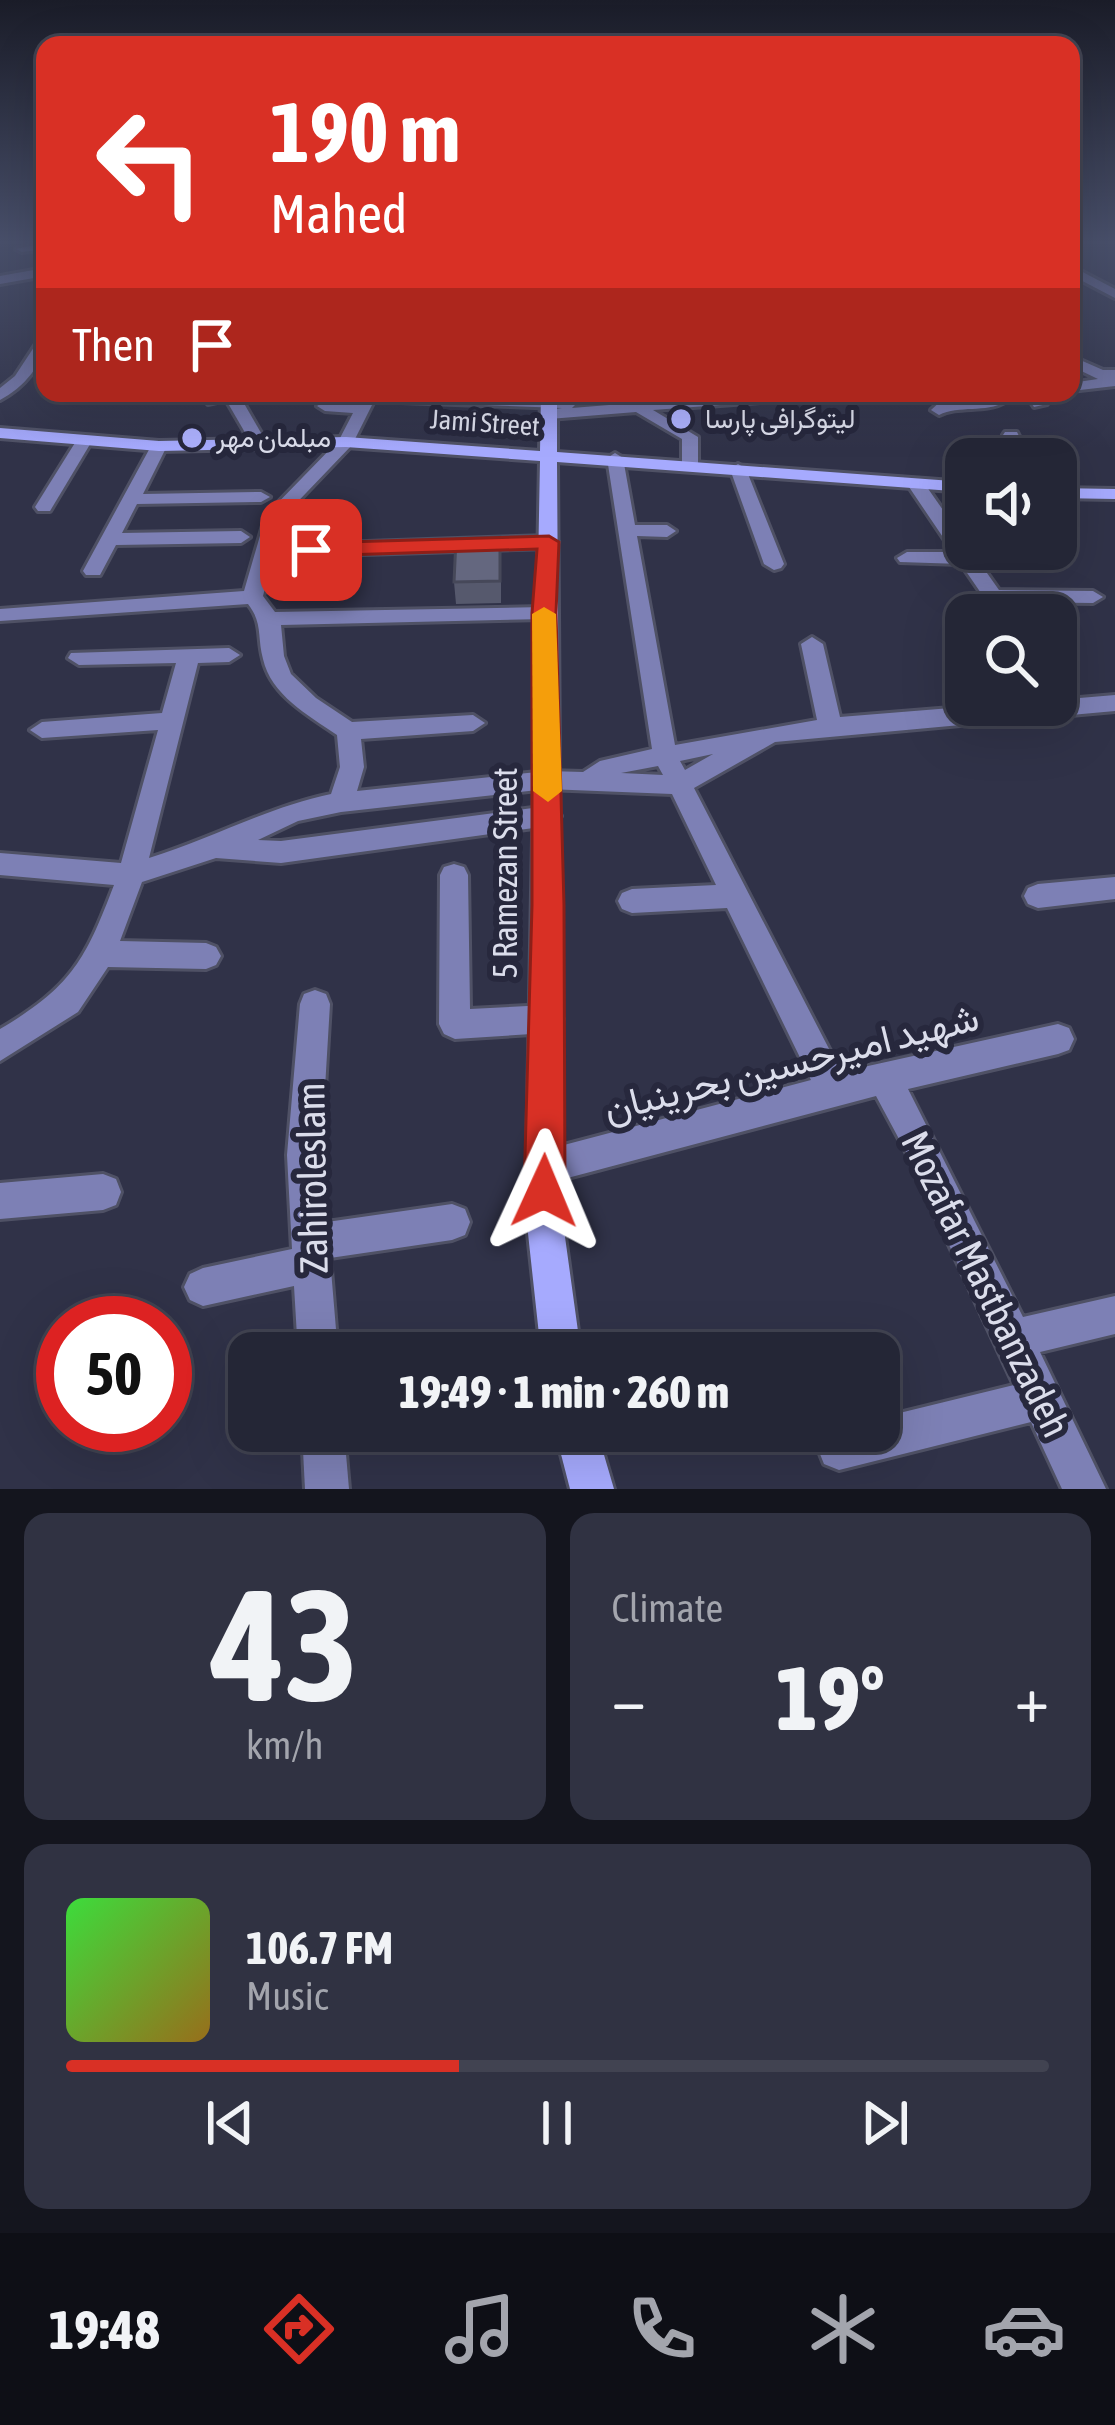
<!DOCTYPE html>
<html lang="en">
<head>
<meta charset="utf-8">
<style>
	:root { --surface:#242636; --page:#303242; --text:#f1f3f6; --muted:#a3a5ad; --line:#414351; --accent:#d93025 }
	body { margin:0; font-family:"Asap Condensed",Vazirmatn,sans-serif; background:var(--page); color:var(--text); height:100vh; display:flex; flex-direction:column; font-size:45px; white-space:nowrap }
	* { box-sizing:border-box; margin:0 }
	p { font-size:39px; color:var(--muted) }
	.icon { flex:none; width:66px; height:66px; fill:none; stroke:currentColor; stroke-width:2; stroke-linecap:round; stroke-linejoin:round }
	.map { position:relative; height:1489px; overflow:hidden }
	.drawer { display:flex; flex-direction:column; gap:24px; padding:24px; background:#14151e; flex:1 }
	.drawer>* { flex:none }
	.guide { position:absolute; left:36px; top:36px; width:1044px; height:366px; border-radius:24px; box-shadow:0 12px 48px #0002,0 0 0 3px var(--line); background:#d93025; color:#fff; overflow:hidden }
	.tools { position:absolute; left:945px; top:438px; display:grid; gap:24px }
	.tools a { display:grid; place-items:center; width:132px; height:132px; border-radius:24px; background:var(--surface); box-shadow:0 12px 48px #0002,0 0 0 3px var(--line); font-size:60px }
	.speed { position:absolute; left:36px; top:1296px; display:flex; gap:24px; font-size:60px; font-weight:700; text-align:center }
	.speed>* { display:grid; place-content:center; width:156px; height:156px; border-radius:50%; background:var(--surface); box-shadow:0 12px 48px #0002,0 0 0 3px var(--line); line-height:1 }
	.speed .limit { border:18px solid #d22; background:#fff; color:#111 }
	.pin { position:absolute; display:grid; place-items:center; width:102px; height:102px; color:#fff; margin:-51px; border-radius:24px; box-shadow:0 6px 18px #0006 }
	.me { position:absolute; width:132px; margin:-66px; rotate:1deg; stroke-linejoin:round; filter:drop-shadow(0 0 9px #0008) }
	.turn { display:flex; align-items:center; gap:42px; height:252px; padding:0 36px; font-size:54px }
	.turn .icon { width:156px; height:156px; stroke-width:2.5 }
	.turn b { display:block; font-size:84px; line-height:102px }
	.then { display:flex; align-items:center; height:114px; padding:0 36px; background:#0003; gap:24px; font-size:45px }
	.big { font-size:90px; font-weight:800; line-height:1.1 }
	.drawer .tile { flex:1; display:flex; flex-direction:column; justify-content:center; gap:18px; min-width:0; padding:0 42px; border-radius:24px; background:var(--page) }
	.drawer .dial { align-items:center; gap:0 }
	.dial b { font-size:156px; line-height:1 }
	.song { display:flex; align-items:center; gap:36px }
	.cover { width:144px; height:144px; border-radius:18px; background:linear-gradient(135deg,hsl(120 70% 55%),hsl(40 70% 35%)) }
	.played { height:12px; border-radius:6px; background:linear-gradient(90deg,var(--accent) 40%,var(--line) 40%) }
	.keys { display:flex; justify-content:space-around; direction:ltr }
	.heat { display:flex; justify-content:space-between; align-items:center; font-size:66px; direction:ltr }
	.drawer .tiles { flex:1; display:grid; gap:24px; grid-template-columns:1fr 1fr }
	.tile:last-child { grid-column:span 2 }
	.trip { position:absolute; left:228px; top:1332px; width:672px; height:120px; border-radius:24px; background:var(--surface); box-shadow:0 12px 48px #0002,0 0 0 3px var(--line); font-weight:800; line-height:120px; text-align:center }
	.tabs { display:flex; height:192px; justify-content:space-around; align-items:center; background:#0e0f16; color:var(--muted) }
	.tabs .icon { width:84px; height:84px }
	.tabs .current { color:var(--accent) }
	.tabs b { font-size:54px; color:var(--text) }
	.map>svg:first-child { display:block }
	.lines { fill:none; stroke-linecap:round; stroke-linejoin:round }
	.street-casing { stroke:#4f5165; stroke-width:6 }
	.secondary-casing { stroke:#4f5165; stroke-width:6 }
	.street { fill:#7d80b5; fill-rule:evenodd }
	.secondary { fill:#a6aafe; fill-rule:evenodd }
	.wall { fill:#56596d }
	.building { fill:#64677f; stroke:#464859; stroke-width:3 }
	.route { fill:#d93025; stroke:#8d1f18; stroke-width:3 }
	.slow { fill:#f59e0b }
	.poi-dot { fill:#abaffb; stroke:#27283d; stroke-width:4.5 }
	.labels { text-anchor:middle; stroke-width:12; stroke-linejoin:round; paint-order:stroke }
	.far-poi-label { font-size:27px; fill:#dbddeb; stroke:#27283d; text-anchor:start }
	.far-street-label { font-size:27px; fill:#dbddeb; stroke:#27283d }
	.street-label { font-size:33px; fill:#dbddeb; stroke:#27283d }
	.near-street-label { font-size:39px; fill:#dbddeb; stroke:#27283d }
</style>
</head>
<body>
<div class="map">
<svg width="1115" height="1489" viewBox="0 0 1115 1489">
	<rect width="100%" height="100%" fill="#303248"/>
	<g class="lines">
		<!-- street casing -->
		<g class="street-casing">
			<g id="street">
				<polygon points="45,243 45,249 22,252 16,249"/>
				<polygon points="1071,266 1115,289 1115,298 1071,275"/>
				<polygon points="45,268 45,276 0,284 0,276"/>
				<polygon points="45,315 45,328 38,324 40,316"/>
				<path d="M45 337C45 364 23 388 0 400V388L15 376 40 338Z"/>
				<polygon points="1071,356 1103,370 1115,370 1115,386 1071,391 1071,383 1098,379 1071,366"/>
				<polygon points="200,393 216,393 221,401 208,404"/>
				<polygon points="222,393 238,393 268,445 266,448 254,448"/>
				<path d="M364 393 568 399 576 404 572 408 757 393H823L815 398 653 410 698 437V465L690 470 682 465V439L636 412 549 419 543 417V411L562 408 374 401 352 445 284 516 276 545 549 536 558 542 549 548 273 557 263 596 275 612 544 607 554 613 544 619 281 625 284 656 291 674 316 698 352 722 473 715 485 723 473 731 361 739 364 767 357 791 547 771 583 772 600 761 652 749 607 458 615 453 623 458 635 525H667L676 531 667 537 637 536 675 745 817 720 801 644 812 637 823 644 840 717 988 705H1056V700L1115 695V711L775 742 694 788 841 1072 1058 1024 1069 1028 1074 1039 1069 1050 1058 1054 908 1089 1023 1317 1115 1296V1334L1040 1352 1106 1489H1062L1031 1422 839 1470 824 1464 818 1449 824 1434 879 1431V1418L1014 1385 906 1152 876 1096 545 1184 533 1179 528 1167 533 1155 545 1150 811 1080 727 908 632 913 622 909 618 901 622 893 632 889 716 885 672 794 547 789 341 812 298 821 258 840 281 841 548 806 557 809 561 816 557 823 548 826 281 863 216 858 142 882 120 941 206 943 216 947 221 956 216 965 206 969 108 967 78 1012 0 1061V1029C71 987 85 961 114 885L0 875V853L121 863 158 730 42 738 30 730 42 722 162 713 176 663 79 665 68 658 71 653 229 648 240 655 229 662 198 663 149 858C211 839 268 807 331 794L340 767 337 735C308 715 271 695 263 659 257 637 263 623 248 604L0 621V609L244 591 266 515 339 440 353 413 325 411 317 406 325 401 357 404ZM713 754 685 770 680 761ZM658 766 663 775 621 773Z"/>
				<path d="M981 393H997L1005 402C986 413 959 405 939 415L931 410 942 400 985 398Z"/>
				<polygon points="1025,393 1041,393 1047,404 1034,407"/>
				<polygon points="1005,432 1017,432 1023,444 1043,448 1049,459 1033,459 1010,451 1003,435"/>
				<polygon points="78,438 92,441 50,511 38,511 35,507"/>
				<polygon points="159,441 167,446 143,494 261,492 270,497 261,502 137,504 122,533 241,531 250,537 241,543 116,545 100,575 86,575 83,571 151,446"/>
				<polygon points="738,464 746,469 784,564 781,568 774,570 764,564 730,469"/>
				<polygon points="916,479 922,480 966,543 966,549 970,549 999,590 1093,591 1103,597 1093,603 1008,602 1016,615 996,615 961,564 900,562 897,558 907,552 953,552 907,484"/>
				<polygon points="454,864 464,867 468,875 470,1009 547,1005 558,1009 563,1019 558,1029 547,1033 455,1039 444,1034 439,1024 440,875 444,867"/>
				<polygon points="1115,877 1115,899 1038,908 1028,904 1024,896 1028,888 1038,884"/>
				<polygon points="315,990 326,994 330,1004 321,1155 327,1222 452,1204 465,1209 470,1222 465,1235 452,1240 330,1258 338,1353 298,1353 294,1286 203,1306 190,1300 184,1287 190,1274 203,1268 292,1249 287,1155 300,1004 304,994"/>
				<polygon points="103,1174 116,1179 121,1192 116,1205 103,1210 0,1219 0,1183"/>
				<polygon points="302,1431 344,1431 349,1489 305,1489"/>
			</g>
		</g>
		<!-- secondary casing -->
		<g class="secondary-casing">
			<g id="secondary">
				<polygon points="541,393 557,393 557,452 966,482 966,492 557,462 562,1215 581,1353 541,1353 526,1215 540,461 346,447 159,451 0,438 0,428 159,441 346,437 540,451"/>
				<polygon points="1056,488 1115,489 1115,499 1056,498"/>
				<polygon points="555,1431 597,1431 614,1489 570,1489"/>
			</g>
		</g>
		<!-- street -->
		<use href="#street" class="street"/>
		<!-- secondary -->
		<use href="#secondary" class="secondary"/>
	</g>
	<!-- wall -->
	<polygon class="wall" points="501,559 501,603 456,604 454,582"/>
	<!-- building -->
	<polygon class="building" points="500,537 500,581 454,582 456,539"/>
	<!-- sky -->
	<linearGradient id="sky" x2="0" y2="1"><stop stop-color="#1a1c28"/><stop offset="0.54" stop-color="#484f6a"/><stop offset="1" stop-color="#484f6a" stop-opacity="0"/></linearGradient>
	<rect width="1115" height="448" fill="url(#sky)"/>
	<!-- route -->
	<polygon class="route" points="549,536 559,542 556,613 564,905 565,1191 559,1205 544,1211 530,1205 524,1191 532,905 532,613 537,549 311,556 300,550 311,543"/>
	<!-- slow -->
	<polygon class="slow" points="544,607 556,614 562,791 548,802 533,791 532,614"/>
	<!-- markers -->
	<g class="poi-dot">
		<circle cx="681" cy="419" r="12"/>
		<circle cx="192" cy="438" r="12"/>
	</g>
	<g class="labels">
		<!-- far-poi labels -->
		<g class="far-poi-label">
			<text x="705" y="428">لیتوگرافی پارسا</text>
			<text x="216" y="447">مبلمان مهر</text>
		</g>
		<!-- far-street labels -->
		<g class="far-street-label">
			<text transform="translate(485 423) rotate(4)" y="9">Jami Street</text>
		</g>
		<!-- street labels -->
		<g class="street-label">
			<text transform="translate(505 873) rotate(-90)" y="12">5 Ramezan Street</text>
		</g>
		<!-- near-street labels -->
		<g class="near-street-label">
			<text transform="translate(791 1062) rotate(-14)" y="14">شهید امیرحسین بحرینیان</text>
			<text transform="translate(312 1178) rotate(-91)" y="14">Zahiroleslam</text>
			<text transform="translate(986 1284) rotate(64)" y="14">Mozafar Mastbanzadeh</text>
		</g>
	</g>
</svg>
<div class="tools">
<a><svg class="icon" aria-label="sound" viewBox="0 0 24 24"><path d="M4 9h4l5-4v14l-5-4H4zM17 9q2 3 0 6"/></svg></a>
<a><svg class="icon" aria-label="search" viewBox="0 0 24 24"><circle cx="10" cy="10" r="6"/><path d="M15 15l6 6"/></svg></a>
</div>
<div class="speed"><div class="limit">50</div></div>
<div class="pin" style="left:311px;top:550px;background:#d93025"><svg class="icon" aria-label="arrive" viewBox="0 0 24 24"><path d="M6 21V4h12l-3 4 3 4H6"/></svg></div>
<svg class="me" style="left:544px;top:1191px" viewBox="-20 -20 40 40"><path d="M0-17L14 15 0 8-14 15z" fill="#d93025" stroke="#fff" stroke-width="4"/></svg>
<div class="trip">19:49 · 1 min · 260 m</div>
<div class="guide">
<div class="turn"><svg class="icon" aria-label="left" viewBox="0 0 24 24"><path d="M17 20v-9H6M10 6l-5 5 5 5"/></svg><div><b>190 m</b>Mahed</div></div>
<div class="then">Then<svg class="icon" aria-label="arrive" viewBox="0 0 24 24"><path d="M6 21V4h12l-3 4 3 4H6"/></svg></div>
</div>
</div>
<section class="drawer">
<div class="tiles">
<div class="tile dial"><b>43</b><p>km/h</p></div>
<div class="tile"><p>Climate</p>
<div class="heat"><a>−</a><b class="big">19°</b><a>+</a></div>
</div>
<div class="tile">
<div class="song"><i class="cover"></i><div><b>106.7 FM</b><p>Music</p></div></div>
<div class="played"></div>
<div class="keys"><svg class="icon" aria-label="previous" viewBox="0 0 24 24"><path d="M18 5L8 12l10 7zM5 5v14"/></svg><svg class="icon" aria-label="pause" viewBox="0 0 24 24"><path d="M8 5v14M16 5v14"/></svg><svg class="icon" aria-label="next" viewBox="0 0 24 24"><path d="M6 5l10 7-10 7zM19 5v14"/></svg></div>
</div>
</div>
</section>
<nav class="tabs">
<b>19:48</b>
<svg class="icon current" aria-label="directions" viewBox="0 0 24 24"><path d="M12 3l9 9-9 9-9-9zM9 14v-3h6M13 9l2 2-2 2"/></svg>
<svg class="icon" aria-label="music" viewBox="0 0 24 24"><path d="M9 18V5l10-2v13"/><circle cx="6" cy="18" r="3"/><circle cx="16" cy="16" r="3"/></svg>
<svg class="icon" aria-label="phone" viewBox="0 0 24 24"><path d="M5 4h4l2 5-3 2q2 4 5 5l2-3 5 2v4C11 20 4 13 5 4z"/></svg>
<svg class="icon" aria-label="climate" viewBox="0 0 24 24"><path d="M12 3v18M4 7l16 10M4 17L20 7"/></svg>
<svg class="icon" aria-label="car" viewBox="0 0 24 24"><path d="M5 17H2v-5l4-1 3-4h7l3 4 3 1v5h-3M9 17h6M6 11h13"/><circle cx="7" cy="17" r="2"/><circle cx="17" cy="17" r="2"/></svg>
</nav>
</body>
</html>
